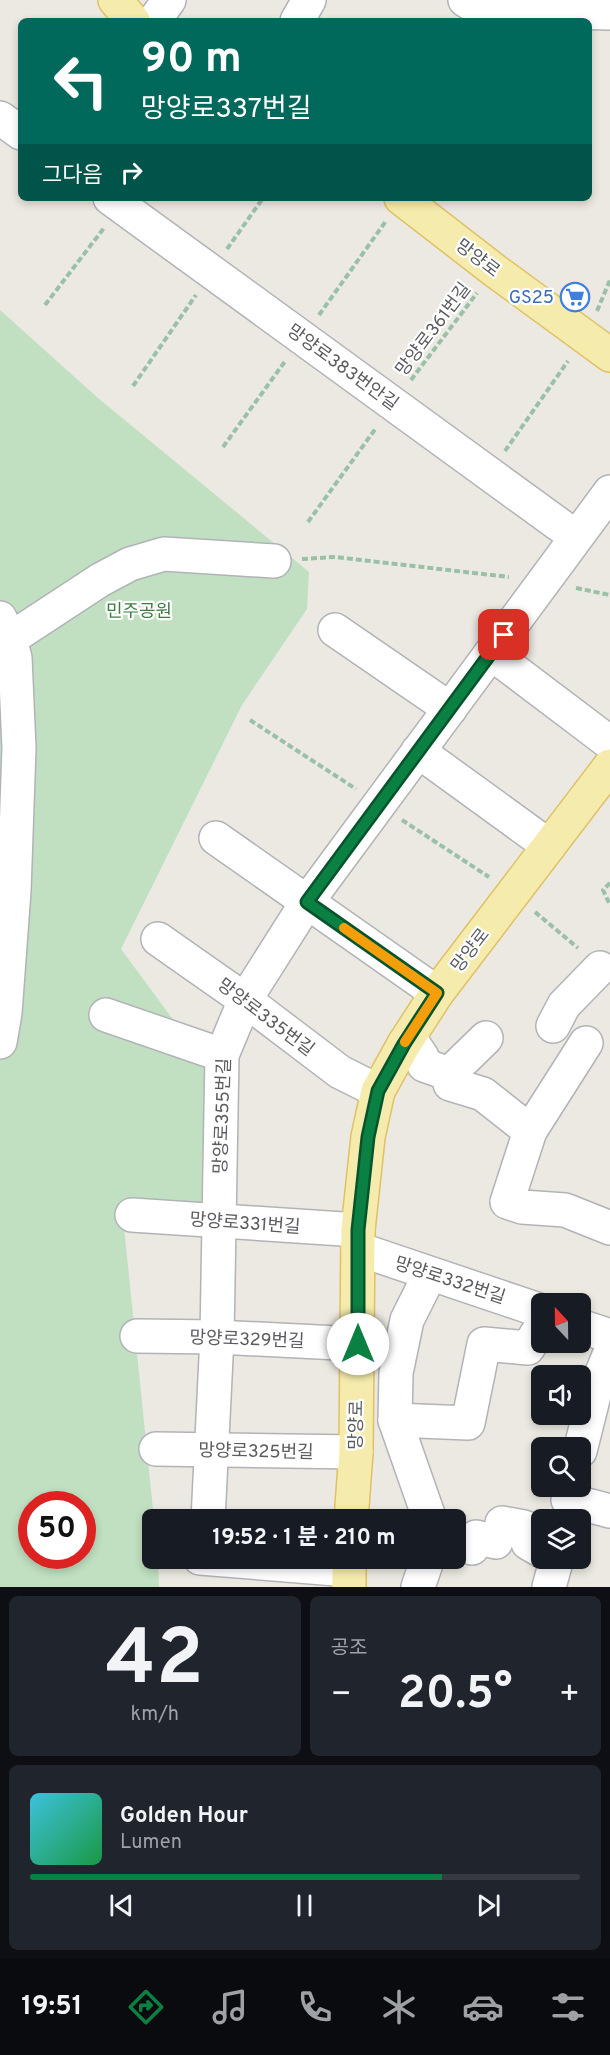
<!DOCTYPE html>
<html lang="ko">
<head>
<meta charset="utf-8">
<style>
	:root { --surface:#171b24; --page:#20242c; --text:#f1f3f6; --muted:#9ea1a6; --line:#363941; --accent:#0b8043 }
	body { margin:0; font-family:Overpass,"Noto Sans KR",sans-serif; background:var(--page); color:var(--text); height:100vh; display:flex; flex-direction:column; font-size:22px; white-space:nowrap }
	* { box-sizing:border-box; margin:0 }
	p { font-size:20px; color:var(--muted) }
	.icon { flex:none; width:33px; height:33px; fill:none; stroke:currentColor; stroke-width:2; stroke-linecap:round; stroke-linejoin:round }
	.map { position:relative; height:1587px; overflow:hidden }
	.panel { display:flex; flex-direction:column; gap:9px; padding:9px; background:#0d0f14; flex:1 }
	.panel>* { flex:none }
	.top-card { position:absolute; left:18px; top:18px; width:574px; height:183px; border-radius:9px; box-shadow:0 3px 9px #0003; background:#00695c; color:#fff; overflow:hidden }
	.needle { width:39px; rotate:338deg }
	.controls { position:absolute; left:531px; top:1293px; display:grid; gap:12px }
	.controls a { display:grid; place-items:center; width:60px; height:60px; border-radius:9px; background:var(--surface); box-shadow:0 3px 9px #0003; font-size:30px }
	.speed { position:absolute; left:18px; top:1491px; display:flex; gap:12px; font-size:30px; font-weight:700; text-align:center }
	.speed>* { display:grid; place-content:center; width:78px; height:78px; border-radius:50%; background:var(--surface); box-shadow:0 3px 9px #0003; line-height:1 }
	.speed .limit { border:9px solid #d22; background:#fff; color:#111 }
	.pin { position:absolute; display:grid; place-items:center; width:51px; height:51px; color:#fff; margin:-26px; border-radius:12px; box-shadow:0 3px 9px #0006 }
	.me { position:absolute; width:66px; margin:-33px; rotate:0deg; stroke-linejoin:round; filter:drop-shadow(0 0 4px #0008) }
	.turn { display:flex; align-items:center; gap:21px; height:126px; padding:0 24px; font-size:27px }
	.turn .icon { width:78px; height:78px; stroke-width:2.5 }
	.turn b { display:block; font-size:42px; line-height:51px }
	.then { display:flex; align-items:center; height:57px; padding:0 24px; background:#0003; gap:12px; font-size:22px }
	.big { font-size:45px; font-weight:700; line-height:1.1 }
	.panel .widget { flex:1; display:flex; flex-direction:column; justify-content:center; gap:9px; min-width:0; padding:0 21px; border-radius:9px; background:var(--page) }
	.panel .dial { align-items:center; gap:0 }
	.dial b { font-size:78px; line-height:1 }
	.song { display:flex; align-items:center; gap:18px }
	.cover { width:72px; height:72px; border-radius:9px; background:linear-gradient(135deg,hsl(190 70% 55%),hsl(140 70% 35%)) }
	.played { height:6px; border-radius:3px; background:linear-gradient(90deg,var(--accent) 75%,var(--line) 75%) }
	.keys { display:flex; justify-content:space-around; direction:ltr }
	.heat { display:flex; justify-content:space-between; align-items:center; font-size:33px; direction:ltr }
	.panel .tiles { flex:1; display:grid; gap:9px; grid-template-columns:1fr 1fr }
	.widget:last-child { grid-column:span 2 }
	.trip { position:absolute; left:142px; top:1509px; width:324px; height:60px; border-radius:9px; background:var(--surface); box-shadow:0 3px 9px #0003; font-weight:700; line-height:60px; text-align:center }
	.menu { display:flex; height:96px; justify-content:space-around; align-items:center; background:#090b0e; color:var(--muted) }
	.menu .icon { width:42px; height:42px }
	.menu .current { color:var(--accent) }
	.menu b { font-size:27px; color:var(--text) }
	.map>svg:first-child { display:block }
	.green { fill:#c0e0c1; fill-rule:evenodd }
	.lines { fill:none; stroke-linecap:round; stroke-linejoin:round }
	.minor-casing { stroke:#b2b3b7; stroke-width:36 }
	.major-casing { stroke:#e0c165; stroke-width:36 }
	.path { stroke:#9ac0a7; stroke-width:4; stroke-dasharray:6 3; stroke-linecap:butt }
	.minor { stroke:#fff; stroke-width:33 }
	.major { stroke:#f5ebac; stroke-width:33 }
	.route-casing { stroke:#07532c; stroke-width:15 }
	.route { stroke:#0b8043; stroke-width:10 }
	.slow { stroke:#f59e0b; stroke-width:10 }
	.labels { text-anchor:middle; stroke-width:4.5; stroke-linejoin:round; paint-order:stroke }
	.street-label { font-size:18px; fill:#5a5c60; stroke:#fff }
	.shop-label { font-size:18px; fill:#366cbe; stroke:#fff; text-anchor:end }
	.park-label { font-size:18px; fill:#3d7c42; stroke:#fff }
</style>
</head>
<body>
<div class="map">
<svg width="610" height="1587" viewBox="0 0 610 1587">
	<rect width="100%" height="100%" fill="#ebe9e1"/>
	<!-- green -->
	<path class="green" d="M0 310 98 398 309 572 307 609 242 705 121 949 211 1071 212 1210 122 1208 154 1519 153 1558 158 1559 159 1587H0ZM32 1504H82V1556H32Z"/>
	<g class="lines">
		<!-- minor casing -->
		<g class="minor-casing">
			<g id="minor">
				<polyline points="465,0 481,10 610,13"/>
				<polyline points="154,21 169,0"/>
				<polyline points="297,21 309,0"/>
				<polyline points="0,118 21,133"/>
				<polyline points="110,198 576,537"/>
				<polyline points="0,618 10,639 15,658 19,748 14,891 5,1013 0,1042"/>
				<polyline points="335,630 450,709"/>
				<polyline points="0,651 10,639 100,580 130,564 164,554 274,561"/>
				<polyline points="491,653 610,743"/>
				<polyline points="418,751 549,846"/>
				<polyline points="216,838 437,993"/>
				<polyline points="158,939 245,1000 340,1072 378,1091"/>
				<polyline points="106,1015 222,1055"/>
				<polyline points="553,1026 564,1005 600,968"/>
				<polyline points="404,1044 414,1045 422,1057 424,1065 449,1074 486,1038"/>
				<polyline points="449,1074 450,1084 483,1094 530,1131 586,1043"/>
				<polyline points="530,1131 507,1202 522,1207 565,1210 610,1228"/>
				<polyline points="132,1215 358,1230"/>
				<polyline points="358,1249 542,1311"/>
				<polyline points="430,1274 407,1320 396,1373 395,1420 430,1520"/>
				<polyline points="580,1326 610,1336"/>
				<polyline points="137,1336 217,1337 358,1344"/>
				<polyline points="395,1420 468,1423 484,1344 528,1348 542,1325"/>
				<polyline points="156,1449 356,1452"/>
				<polyline points="580,1451 596,1387 610,1353"/>
				<polyline points="568,1500 610,1511"/>
				<polyline points="208,1520 217,1337 222,1055 245,1000 307,902 610,492"/>
				<polyline points="502,1523 524,1527 528,1543 542,1551"/>
				<polyline points="456,1543 472,1548 476,1537 496,1542"/>
				<polyline points="200,1558 348,1570"/>
				<polyline points="418,1587 428,1558"/>
				<polyline points="549,1587 557,1558"/>
			</g>
		</g>
		<!-- major casing -->
		<g class="major-casing">
			<g id="major">
				<polyline points="115,0 133,21"/>
				<polyline points="401,198 494,270 610,355"/>
				<polyline points="351,1520 356,1452 358,1230 368,1137 378,1091 404,1044 437,993 610,766"/>
				<polyline points="349,1587 349,1558"/>
			</g>
		</g>
		<!-- path -->
		<g class="path">
			<polyline points="227,249 263,198"/>
			<polyline points="45,305 104,228"/>
			<polyline points="597,311 610,280"/>
			<polyline points="319,315 386,221"/>
			<polyline points="411,380 477,293"/>
			<polyline points="133,386 196,295"/>
			<polyline points="223,447 286,360"/>
			<polyline points="505,451 568,361"/>
			<polyline points="308,522 376,428"/>
			<polyline points="302,559 335,557 509,577"/>
			<polyline points="576,588 610,595"/>
			<polyline points="250,720 356,789"/>
			<polyline points="402,820 489,877"/>
			<polyline points="610,883 603,890 610,905"/>
			<polyline points="535,912 578,948"/>
		</g>
		<!-- minor -->
		<use href="#minor" class="minor"/>
		<!-- major -->
		<use href="#major" class="major"/>
	</g>
	<g class="lines">
		<!-- route casing -->
		<g class="route-casing">
			<polyline id="route" points="358,1344 358,1230 368,1137 378,1091 404,1044 437,993 307,902 504,635"/>
		</g>
		<!-- route -->
		<use href="#route" class="route"/>
		<!-- slow -->
		<polyline class="slow" points="344,928 437,993 405,1042"/>
	</g>
	<!-- icons -->
	<defs>
		<g id="supermarket-ring" transform="scale(1.5)"><circle r="9.5" fill="#fff" stroke="#3f7fe0" stroke-width="1.5"/><path d="M-6-5.5h2.5l.6 2H6L4.5 2H-2.5L-4.4-4H-6ZM-1.5 3.2a1.3 1.3 0 1 0 .1 0ZM3 3.2a1.3 1.3 0 1 0 .1 0Z" fill="#3f7fe0"/></g>
	</defs>
	<g fill-rule="evenodd">
		<use href="#supermarket-ring" x="575" y="297"/>
	</g>
	<g class="labels">
		<!-- street labels -->
		<g class="street-label">
			<text transform="translate(478 258) rotate(37)" y="6">망양로</text>
			<text transform="translate(433 329) rotate(-53)" y="6">망양로361번길</text>
			<text transform="translate(343 367) rotate(36)" y="6">망양로383번안길</text>
			<text transform="translate(470 950) rotate(-52)" y="6">망양로</text>
			<text transform="translate(266 1017) rotate(37)" y="6">망양로335번길</text>
			<text transform="translate(222 1116) rotate(-88)" y="6">망양로355번길</text>
			<text transform="translate(245 1223) rotate(4)" y="6">망양로331번길</text>
			<text transform="translate(450 1280) rotate(18)" y="6">망양로332번길</text>
			<text transform="translate(247 1339) rotate(2)" y="6">망양로329번길</text>
			<text transform="translate(356 1425) rotate(-89)" y="6">망양로</text>
			<text transform="translate(256 1451) rotate(1)" y="6">망양로325번길</text>
		</g>
		<!-- shop labels -->
		<g class="shop-label">
			<text x="554" y="303">GS25</text>
		</g>
		<!-- park labels -->
		<g class="park-label">
			<text x="139" y="617">민주공원</text>
		</g>
	</g>
</svg>
<div class="controls">
<a><svg class="needle" viewBox="-14 -14 28 28"><path d="M0-13l5 13h-10z" fill="#e53935"/><path d="M0 13l5-13h-10z" fill="#9ea1a6"/></svg></a>
<a><svg class="icon" aria-label="sound" viewBox="0 0 24 24"><path d="M4 9h4l5-4v14l-5-4H4zM17 9q2 3 0 6"/></svg></a>
<a><svg class="icon" aria-label="search" viewBox="0 0 24 24"><circle cx="10" cy="10" r="6"/><path d="M15 15l6 6"/></svg></a>
<a><svg class="icon" aria-label="layers" viewBox="0 0 24 24"><path d="M12 4l9 5-9 5-9-5zM3 14l9 5 9-5"/></svg></a>
</div>
<div class="speed"><div class="limit">50</div></div>
<div class="pin" style="left:504px;top:635px;background:#d93025"><svg class="icon" aria-label="arrive" viewBox="0 0 24 24"><path d="M6 21V4h12l-3 4 3 4H6"/></svg></div>
<svg class="me" style="left:358px;top:1344px" viewBox="-20 -20 40 40"><circle r="19" fill="#fff"/><path d="M0-13L10 11 0 6-10 11z" fill="#0b8043"/></svg>
<div class="trip">19:52 · 1 분 · 210 m</div>
<div class="top-card">
<div class="turn"><svg class="icon" aria-label="left" viewBox="0 0 24 24"><path d="M17 20v-9H6M10 6l-5 5 5 5"/></svg><div><b>90 m</b>망양로337번길</div></div>
<div class="then">그다음<svg class="icon" aria-label="right" viewBox="0 0 24 24"><path d="M7 20v-9h11M14 6l5 5-5 5"/></svg></div>
</div>
</div>
<section class="panel">
<div class="tiles">
<div class="widget dial"><b>42</b><p>km/h</p></div>
<div class="widget"><p>공조</p>
<div class="heat"><a>−</a><b class="big">20.5°</b><a>+</a></div>
</div>
<div class="widget">
<div class="song"><i class="cover"></i><div><b>Golden Hour</b><p>Lumen</p></div></div>
<div class="played"></div>
<div class="keys"><svg class="icon" aria-label="previous" viewBox="0 0 24 24"><path d="M18 5L8 12l10 7zM5 5v14"/></svg><svg class="icon" aria-label="pause" viewBox="0 0 24 24"><path d="M8 5v14M16 5v14"/></svg><svg class="icon" aria-label="next" viewBox="0 0 24 24"><path d="M6 5l10 7-10 7zM19 5v14"/></svg></div>
</div>
</div>
</section>
<nav class="menu">
<b>19:51</b>
<svg class="icon current" aria-label="directions" viewBox="0 0 24 24"><path d="M12 3l9 9-9 9-9-9zM9 14v-3h6M13 9l2 2-2 2"/></svg>
<svg class="icon" aria-label="music" viewBox="0 0 24 24"><path d="M9 18V5l10-2v13"/><circle cx="6" cy="18" r="3"/><circle cx="16" cy="16" r="3"/></svg>
<svg class="icon" aria-label="phone" viewBox="0 0 24 24"><path d="M5 4h4l2 5-3 2q2 4 5 5l2-3 5 2v4C11 20 4 13 5 4z"/></svg>
<svg class="icon" aria-label="climate" viewBox="0 0 24 24"><path d="M12 3v18M4 7l16 10M4 17L20 7"/></svg>
<svg class="icon" aria-label="car" viewBox="0 0 24 24"><path d="M5 17H2v-5l4-1 3-4h7l3 4 3 1v5h-3M9 17h6M6 11h13"/><circle cx="7" cy="17" r="2"/><circle cx="17" cy="17" r="2"/></svg>
<svg class="icon" aria-label="filters" viewBox="0 0 24 24"><path d="M4 7h16M4 17h16"/><circle cx="9" cy="7" r="2"/><circle cx="15" cy="17" r="2"/></svg>
</nav>
</body>
</html>
